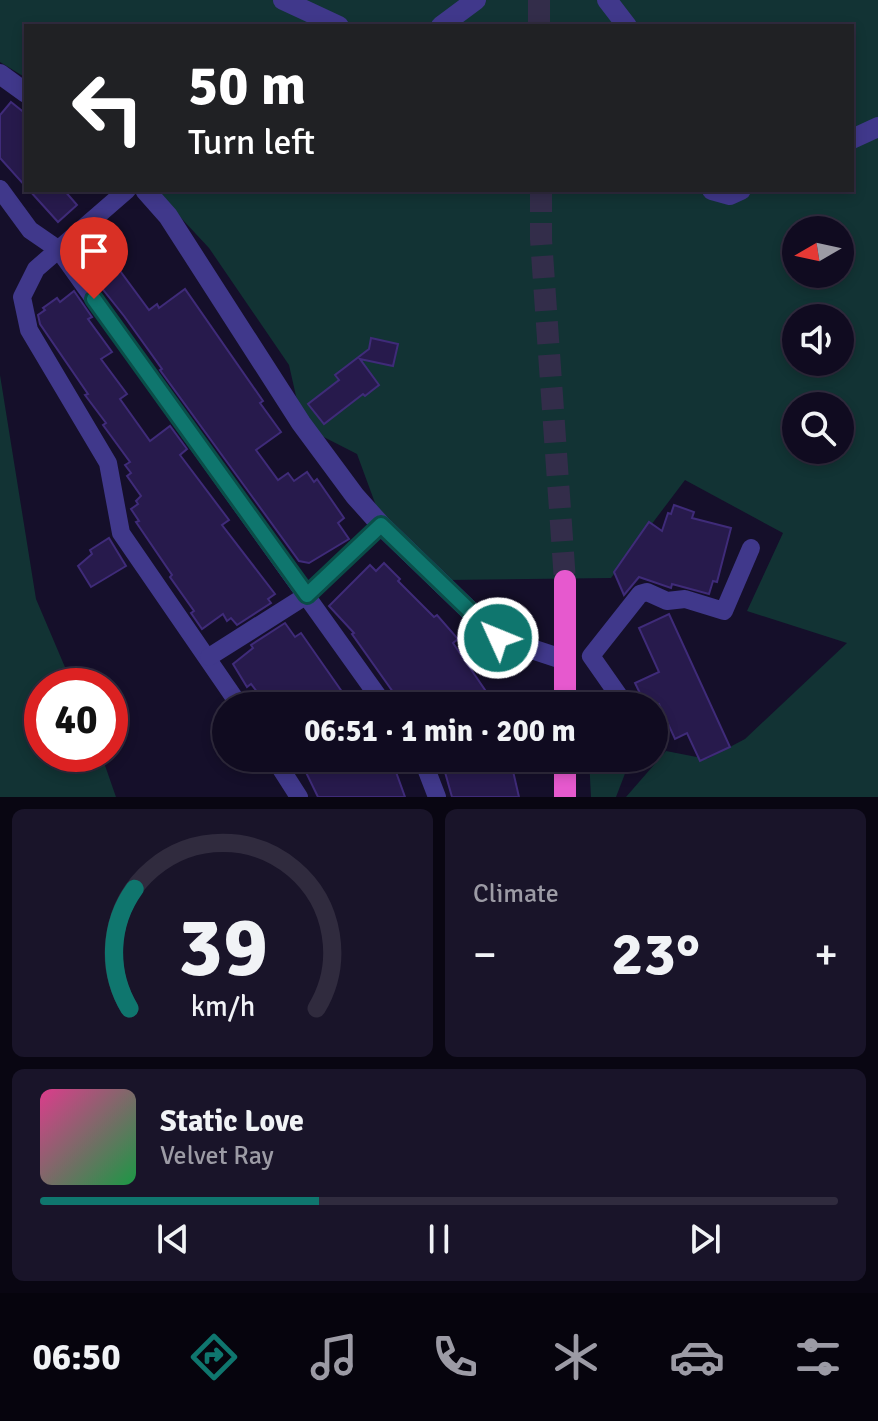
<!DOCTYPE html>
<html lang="en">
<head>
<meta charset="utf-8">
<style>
	:root { --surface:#100b20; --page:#191429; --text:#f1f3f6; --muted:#9c9ba5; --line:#302b3e; --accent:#0f766e }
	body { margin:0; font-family:Signika,sans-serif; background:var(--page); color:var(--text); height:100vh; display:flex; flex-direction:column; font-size:30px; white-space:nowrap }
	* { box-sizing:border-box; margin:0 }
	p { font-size:26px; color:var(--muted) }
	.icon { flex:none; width:44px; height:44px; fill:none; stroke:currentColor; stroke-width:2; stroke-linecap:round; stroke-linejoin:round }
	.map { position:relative; height:797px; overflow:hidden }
	.sheet { display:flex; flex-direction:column; gap:12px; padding:12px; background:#090612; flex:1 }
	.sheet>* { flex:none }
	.top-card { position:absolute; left:24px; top:24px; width:830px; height:168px; border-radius:0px; box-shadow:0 4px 12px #0003,0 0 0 2px var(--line); background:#202124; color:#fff; overflow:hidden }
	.needle { width:52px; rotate:261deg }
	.tools { position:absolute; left:782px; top:216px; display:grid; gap:16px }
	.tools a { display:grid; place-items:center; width:72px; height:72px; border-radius:50%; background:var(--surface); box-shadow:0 4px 12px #0003,0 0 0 2px var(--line); font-size:40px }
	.speed { position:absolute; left:24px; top:668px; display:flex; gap:16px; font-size:40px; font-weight:700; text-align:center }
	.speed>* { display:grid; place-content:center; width:104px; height:104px; border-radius:50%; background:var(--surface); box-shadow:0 4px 12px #0003,0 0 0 2px var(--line); line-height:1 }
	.speed .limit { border:12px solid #d22; background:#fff; color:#111 }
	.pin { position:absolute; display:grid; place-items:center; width:68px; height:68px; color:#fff; margin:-82px -34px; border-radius:50% 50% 50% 0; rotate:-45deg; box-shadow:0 0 8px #0007 }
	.pin .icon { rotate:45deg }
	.me { position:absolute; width:88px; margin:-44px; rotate:314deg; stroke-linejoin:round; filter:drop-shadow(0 0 6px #0008) }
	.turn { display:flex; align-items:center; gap:28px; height:168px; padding:0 32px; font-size:36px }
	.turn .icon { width:104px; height:104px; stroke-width:2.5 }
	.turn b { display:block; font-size:56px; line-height:68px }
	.big { font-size:60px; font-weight:800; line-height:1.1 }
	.sheet .tile { flex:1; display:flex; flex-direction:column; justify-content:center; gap:12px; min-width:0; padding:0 28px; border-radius:12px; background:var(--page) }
	.sheet .dial { align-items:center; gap:0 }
	.dial svg { height:208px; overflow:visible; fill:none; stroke:var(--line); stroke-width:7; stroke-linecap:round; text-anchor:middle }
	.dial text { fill:var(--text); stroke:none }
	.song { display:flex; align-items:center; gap:24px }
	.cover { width:96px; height:96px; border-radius:12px; background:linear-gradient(135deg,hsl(330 70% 55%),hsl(140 70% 35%)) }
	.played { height:8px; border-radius:4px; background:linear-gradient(90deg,var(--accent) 35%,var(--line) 35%) }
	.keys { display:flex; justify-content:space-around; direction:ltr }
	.heat { display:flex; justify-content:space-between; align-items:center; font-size:44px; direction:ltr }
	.sheet .tiles { flex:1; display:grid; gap:12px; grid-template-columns:1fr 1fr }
	.tile:last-child { grid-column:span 2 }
	.trip { position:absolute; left:212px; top:692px; width:456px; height:80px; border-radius:40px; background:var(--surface); box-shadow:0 4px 12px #0003,0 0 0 2px var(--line); font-weight:800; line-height:80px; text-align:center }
	.menu { display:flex; height:128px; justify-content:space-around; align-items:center; background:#06040d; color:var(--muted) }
	.menu .icon { width:56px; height:56px }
	.menu .selected { color:var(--accent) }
	.menu b { font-size:36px; color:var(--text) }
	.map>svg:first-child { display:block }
	.green { fill:#123334; fill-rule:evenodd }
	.building { fill:#271a4c; stroke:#3f2b79; stroke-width:2 }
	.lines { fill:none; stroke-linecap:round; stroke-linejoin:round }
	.trunk-tunnel { stroke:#332d4a; stroke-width:22; stroke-dasharray:22 11; stroke-linecap:butt }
	.minor { stroke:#40388b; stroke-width:18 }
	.tertiary { stroke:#40388b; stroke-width:20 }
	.trunk { stroke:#e659ce; stroke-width:22 }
	.route-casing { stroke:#0a4d48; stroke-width:20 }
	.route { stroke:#0f766e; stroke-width:14 }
</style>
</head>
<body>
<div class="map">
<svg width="878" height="797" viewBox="0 0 878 797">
	<rect width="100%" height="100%" fill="#150f2a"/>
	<!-- green -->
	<g class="green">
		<path d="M0 0H878V797H626L666 751 707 759 745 739 847 643 747 611 783 533 685 480 611 578 446 580 382 522 357 454 310 430 296 396 289 365 209 248 155 190H852V26H26V78L0 62ZM796 230H840V274H796ZM796 318H840V362H796ZM796 406H840V450H796Z"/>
		<polygon points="0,375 36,599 73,686 42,686 42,754 101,754 116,797 0,797"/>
		<polygon points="589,758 631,758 616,797 591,797"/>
	</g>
	<!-- building -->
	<g class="building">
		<polygon points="11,102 26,114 26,187 0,158 0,115"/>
		<polygon points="29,190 64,190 77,205 58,222"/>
		<polygon points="100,234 119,261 115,264 149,310 157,304 159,308 185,289 263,401 260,403 281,432 256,450 278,480 288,473 294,481 307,472 314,482 317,479 344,518 338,523 349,539 309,563 299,561 160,370 162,369 124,316 93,277 96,275 83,257 92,251 87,244"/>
		<polygon points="74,291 92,317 88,319 112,352 101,359 127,394 120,399 150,441 170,426 187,449 180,455 229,520 222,525 275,594 268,599 271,603 237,625 231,618 227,621 223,614 202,629 191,613 194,611 170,577 172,575 136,522 139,521 131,509 138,504 136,501 141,496 127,476 131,473 125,465 130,462 103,425 106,423 85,395 88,394 40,324 38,315 45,310 43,308 57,298 60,302"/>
		<polygon points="371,338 398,344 393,366 360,359 379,385 365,396 363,394 324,424 308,404 339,380 335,375 369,349"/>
		<polygon points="674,505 694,512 692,518 731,528 717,582 713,581 709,594 672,584 671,588 639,577 624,595 614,572 649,522 662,531 668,513 671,514"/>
		<polygon points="109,538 126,566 91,587 78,566 92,554 90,550"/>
		<polygon points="384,563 400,579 398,581 434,617 437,615 458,639 453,643 496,706 403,706 352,634 354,633 329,606 370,565 376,571"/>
		<polygon points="669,614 730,747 700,761 687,733 675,739 659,704 646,706 635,683 659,672 639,628"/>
		<polygon points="285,623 295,637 301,633 352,706 268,706 251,684 247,687 233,664 253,648 251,645"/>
		<polygon points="299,758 391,758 405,797 318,797"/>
		<polygon points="441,758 510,758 519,797 452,797"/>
	</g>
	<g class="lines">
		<!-- trunk-tunnel -->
		<g class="trunk-tunnel">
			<polyline points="539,0 539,26"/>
			<polyline points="541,190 541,239 565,581"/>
		</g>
		<!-- minor -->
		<g class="minor">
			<polyline points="0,189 30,230 59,250 385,706"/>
			<polyline points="127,190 36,269 22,297 29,330 108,463 121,533 240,706"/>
			<polyline points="209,657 307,595 381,525"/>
			<polyline points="613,706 619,696 591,656 640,594 647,592 667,601 685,599 724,611 751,548"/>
			<polyline points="274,758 299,797"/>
			<polyline points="422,758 437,797"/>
		</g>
		<!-- tertiary -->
		<g class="tertiary">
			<polyline points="283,0 339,26"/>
			<polyline points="607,0 627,26"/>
			<polyline points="441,26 476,0"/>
			<polyline points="0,74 26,93"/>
			<polyline points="852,139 878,127"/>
			<polyline points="145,190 168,216 301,423 355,496 381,525 498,638 565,660"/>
			<polyline points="712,190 730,195 741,190"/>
		</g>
		<!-- trunk -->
		<g class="trunk">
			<polyline points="565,706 565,581"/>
			<polyline points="565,758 565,797"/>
		</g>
	</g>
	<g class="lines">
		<!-- route casing -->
		<g class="route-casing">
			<polyline id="route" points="94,299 307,595 381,525 498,638"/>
		</g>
		<!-- route -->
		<use href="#route" class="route"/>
	</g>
</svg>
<div class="tools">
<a><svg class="needle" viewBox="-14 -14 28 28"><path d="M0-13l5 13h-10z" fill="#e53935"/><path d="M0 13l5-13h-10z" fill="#9c9ba5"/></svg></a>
<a><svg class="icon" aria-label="sound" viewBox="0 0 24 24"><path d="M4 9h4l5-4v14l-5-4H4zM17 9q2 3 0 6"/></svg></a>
<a><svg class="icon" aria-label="search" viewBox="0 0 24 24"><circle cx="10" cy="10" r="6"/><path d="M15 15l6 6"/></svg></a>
</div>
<div class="speed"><div class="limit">40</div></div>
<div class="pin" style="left:94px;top:299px;background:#d93025"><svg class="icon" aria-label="arrive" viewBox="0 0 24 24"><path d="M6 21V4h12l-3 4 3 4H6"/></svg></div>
<svg class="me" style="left:498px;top:638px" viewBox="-20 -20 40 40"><circle r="17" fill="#0f766e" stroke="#fff" stroke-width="3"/><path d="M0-11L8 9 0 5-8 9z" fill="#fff"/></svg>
<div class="trip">06:51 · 1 min · 200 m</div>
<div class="top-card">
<div class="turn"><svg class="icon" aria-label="left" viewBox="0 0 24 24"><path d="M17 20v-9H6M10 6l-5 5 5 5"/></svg><div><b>50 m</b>Turn left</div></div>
</div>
</div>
<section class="sheet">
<div class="tiles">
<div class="tile dial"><svg viewBox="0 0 100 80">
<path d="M14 69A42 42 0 1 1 86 69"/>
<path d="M14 69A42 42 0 0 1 16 23" stroke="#0f766e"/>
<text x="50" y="56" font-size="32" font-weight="700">39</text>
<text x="50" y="72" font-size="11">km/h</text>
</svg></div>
<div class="tile"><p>Climate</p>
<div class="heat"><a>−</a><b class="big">23°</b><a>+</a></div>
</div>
<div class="tile">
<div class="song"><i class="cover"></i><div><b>Static Love</b><p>Velvet Ray</p></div></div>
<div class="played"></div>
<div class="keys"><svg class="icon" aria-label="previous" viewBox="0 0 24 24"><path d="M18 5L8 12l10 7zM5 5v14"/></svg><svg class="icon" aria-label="pause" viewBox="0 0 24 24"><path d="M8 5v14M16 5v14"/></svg><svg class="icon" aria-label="next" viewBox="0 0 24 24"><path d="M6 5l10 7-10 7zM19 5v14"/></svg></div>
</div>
</div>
</section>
<nav class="menu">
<b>06:50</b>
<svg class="icon selected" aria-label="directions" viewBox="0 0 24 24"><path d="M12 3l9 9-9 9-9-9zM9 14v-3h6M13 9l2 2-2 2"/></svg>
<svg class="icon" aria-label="music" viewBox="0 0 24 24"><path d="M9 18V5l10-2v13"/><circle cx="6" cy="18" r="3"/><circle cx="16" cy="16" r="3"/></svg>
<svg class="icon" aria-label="phone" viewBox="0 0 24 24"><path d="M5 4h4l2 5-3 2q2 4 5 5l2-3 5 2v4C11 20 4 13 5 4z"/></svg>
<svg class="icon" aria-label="climate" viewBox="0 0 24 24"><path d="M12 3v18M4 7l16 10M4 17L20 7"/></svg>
<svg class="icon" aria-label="car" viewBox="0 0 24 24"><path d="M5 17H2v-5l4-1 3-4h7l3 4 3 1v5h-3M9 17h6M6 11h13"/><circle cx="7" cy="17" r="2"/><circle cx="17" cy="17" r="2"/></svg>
<svg class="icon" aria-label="filters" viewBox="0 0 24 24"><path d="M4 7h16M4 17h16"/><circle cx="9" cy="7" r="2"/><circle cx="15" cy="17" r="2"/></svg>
</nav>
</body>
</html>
